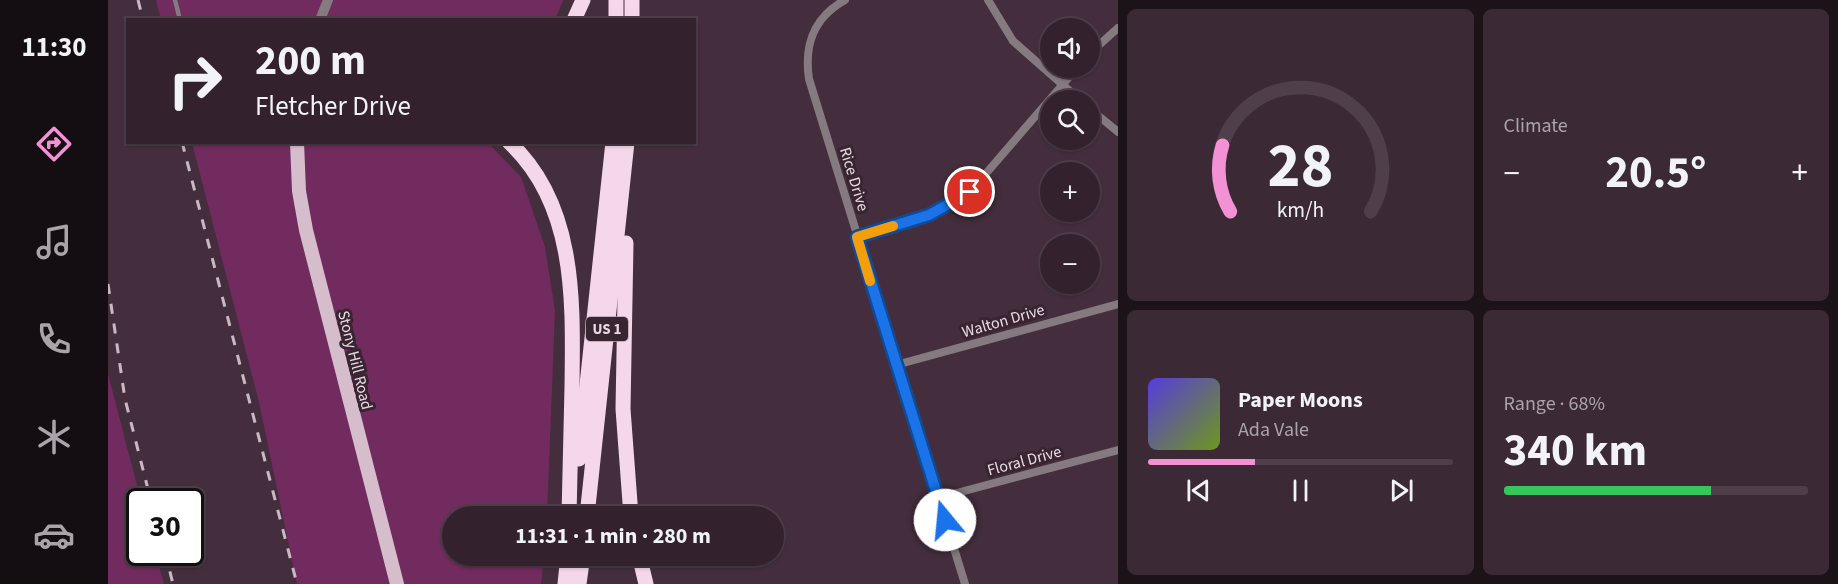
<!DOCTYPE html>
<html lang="en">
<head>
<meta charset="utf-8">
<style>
	:root { --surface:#33222e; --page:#3b2a36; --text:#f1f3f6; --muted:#a9a4aa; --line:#4e3f4a; --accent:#f391d5 }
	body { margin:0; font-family:"Source Sans 3",sans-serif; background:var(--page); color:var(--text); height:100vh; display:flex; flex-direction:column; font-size:22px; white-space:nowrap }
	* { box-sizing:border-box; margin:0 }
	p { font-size:20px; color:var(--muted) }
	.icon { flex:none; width:33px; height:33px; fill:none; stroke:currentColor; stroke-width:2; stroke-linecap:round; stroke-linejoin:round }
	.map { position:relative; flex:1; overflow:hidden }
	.side { display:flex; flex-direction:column; gap:9px; padding:9px; background:#1c1319; width:720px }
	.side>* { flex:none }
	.banner { position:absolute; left:18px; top:18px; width:570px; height:126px; border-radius:0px; box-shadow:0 2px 4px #0004,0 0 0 2px var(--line); background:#33222e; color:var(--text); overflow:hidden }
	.tools { position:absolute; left:932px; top:18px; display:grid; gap:12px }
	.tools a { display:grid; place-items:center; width:60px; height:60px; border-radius:50%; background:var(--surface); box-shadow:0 2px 4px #0004,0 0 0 2px var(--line); font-size:30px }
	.speed { position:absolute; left:18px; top:488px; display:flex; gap:12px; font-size:30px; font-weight:700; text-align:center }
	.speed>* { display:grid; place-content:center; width:78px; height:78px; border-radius:50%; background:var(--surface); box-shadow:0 2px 4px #0004,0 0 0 2px var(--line); line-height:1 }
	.speed .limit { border:3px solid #111; border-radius:9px; background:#fff; color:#111 }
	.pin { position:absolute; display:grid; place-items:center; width:51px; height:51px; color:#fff; margin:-26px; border:3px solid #fff; border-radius:50%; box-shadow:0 2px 6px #0007 }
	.me { position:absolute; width:66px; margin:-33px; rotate:343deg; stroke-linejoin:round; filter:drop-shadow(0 0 4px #0008) }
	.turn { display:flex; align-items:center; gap:21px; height:126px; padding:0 30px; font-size:27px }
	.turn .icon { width:78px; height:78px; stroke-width:2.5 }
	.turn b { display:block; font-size:42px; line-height:51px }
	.big { font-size:45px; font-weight:700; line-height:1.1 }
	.side .tile { flex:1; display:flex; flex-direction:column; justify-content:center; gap:9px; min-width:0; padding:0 21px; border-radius:9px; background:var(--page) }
	.side .dial { align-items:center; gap:0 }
	.dial svg { height:156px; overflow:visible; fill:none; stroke:var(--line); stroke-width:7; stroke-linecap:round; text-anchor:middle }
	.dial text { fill:var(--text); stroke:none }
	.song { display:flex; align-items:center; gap:18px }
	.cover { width:72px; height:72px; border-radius:9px; background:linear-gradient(135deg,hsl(250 70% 55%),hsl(80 70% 35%)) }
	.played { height:6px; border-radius:3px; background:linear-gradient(90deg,var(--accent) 35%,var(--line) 35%) }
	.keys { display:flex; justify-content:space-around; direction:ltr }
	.heat { display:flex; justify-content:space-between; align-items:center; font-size:33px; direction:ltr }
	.charge { height:9px; border-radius:4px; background:linear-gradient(90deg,#34c759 68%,var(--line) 0) }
	.side .tiles { flex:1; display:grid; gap:9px; grid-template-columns:repeat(2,1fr) }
	.trip { position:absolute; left:334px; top:506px; width:342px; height:60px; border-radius:30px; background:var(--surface); box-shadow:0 2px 4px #0004,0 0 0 2px var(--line); font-weight:700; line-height:60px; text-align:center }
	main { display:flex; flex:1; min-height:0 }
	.tab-bar { display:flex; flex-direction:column; width:108px; justify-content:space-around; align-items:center; background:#140e12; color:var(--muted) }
	.tab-bar .icon { width:42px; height:42px }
	.tab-bar .current { color:var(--accent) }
	.tab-bar b { font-size:27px; color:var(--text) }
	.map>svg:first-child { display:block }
	.green { fill:#722b5e }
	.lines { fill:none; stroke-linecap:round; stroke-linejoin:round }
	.service { stroke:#867a81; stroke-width:4.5 }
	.minor { stroke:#867a81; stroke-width:8 }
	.tertiary { stroke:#867a81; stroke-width:10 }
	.primary { stroke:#d5bdcc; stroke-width:14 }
	.motorway { stroke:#f4d7e9; stroke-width:15 }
	.rail { stroke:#c8b9c3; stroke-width:3; stroke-dasharray:10 10; stroke-linecap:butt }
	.route-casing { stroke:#114b97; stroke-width:15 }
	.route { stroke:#1a73e8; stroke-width:10 }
	.slow { stroke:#f59e0b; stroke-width:10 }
	.labels { text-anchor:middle; stroke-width:6; stroke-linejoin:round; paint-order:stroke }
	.shield { fill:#392432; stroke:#b4a3ae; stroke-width:1.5 }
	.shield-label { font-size:15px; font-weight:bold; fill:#e8dae3 }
	.street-label { font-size:16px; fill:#e8dae3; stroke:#392432 }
</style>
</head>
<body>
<main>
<nav class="tab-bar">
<b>11:30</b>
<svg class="icon current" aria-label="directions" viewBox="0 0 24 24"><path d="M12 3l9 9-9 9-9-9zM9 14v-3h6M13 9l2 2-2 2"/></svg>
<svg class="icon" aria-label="music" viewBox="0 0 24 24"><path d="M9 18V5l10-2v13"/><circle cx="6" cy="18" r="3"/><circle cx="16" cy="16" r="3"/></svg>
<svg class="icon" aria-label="phone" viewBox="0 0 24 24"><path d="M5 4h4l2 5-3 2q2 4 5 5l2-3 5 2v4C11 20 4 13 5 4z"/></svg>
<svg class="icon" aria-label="climate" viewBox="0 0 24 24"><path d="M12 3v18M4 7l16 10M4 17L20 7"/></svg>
<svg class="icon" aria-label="car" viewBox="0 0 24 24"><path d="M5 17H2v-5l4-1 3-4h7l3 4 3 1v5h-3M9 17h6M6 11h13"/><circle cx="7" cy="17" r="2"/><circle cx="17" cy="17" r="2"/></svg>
</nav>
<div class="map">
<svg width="1010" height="584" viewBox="0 0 1010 584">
	<rect width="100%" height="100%" fill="#442e3d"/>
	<!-- green -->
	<g class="green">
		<polygon points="48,0 455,0 447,20 53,19"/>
		<polygon points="84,143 375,143 383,146 413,177 437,247 447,311 439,516 345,516 345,555 436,555 433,584 189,584 151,402"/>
		<polygon points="0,374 33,501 32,552 47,552 56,584 0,584"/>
	</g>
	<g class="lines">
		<!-- service -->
		<polyline class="service" points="67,0 72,20"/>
		<!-- minor -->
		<g class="minor">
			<path d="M737 0C705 18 696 45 701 79L857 584"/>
			<polyline points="880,0 905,41 972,100"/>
			<polyline points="981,54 1010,28"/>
			<polyline points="981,108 1010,132"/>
			<polyline points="749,237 821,215 862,192 969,68"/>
			<polyline points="788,365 1010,304"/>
			<polyline points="830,498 1010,450"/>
		</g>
		<!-- tertiary -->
		<polyline class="tertiary" points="212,20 220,0"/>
		<!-- primary -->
		<polyline class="primary" points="189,142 191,191 198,230 289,584"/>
		<!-- motorway -->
		<g class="motorway">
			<polyline points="508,0 508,20"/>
			<polyline points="524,0 524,20"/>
			<polyline points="466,20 475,0"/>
			<path d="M401 142C469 205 465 303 464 387 463 430 462 473 461 516"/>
			<polyline points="518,243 515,409 523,516"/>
			<polyline points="471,459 505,142"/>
			<polyline points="479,516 519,142"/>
			<polyline points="531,555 538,584"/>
			<polyline points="457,584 460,555"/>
			<polyline points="471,584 475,555"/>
		</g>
		<!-- rail -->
		<g class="rail">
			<polyline points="30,0 35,20"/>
			<polyline points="74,142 189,584"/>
			<polyline points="0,284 17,399 43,501"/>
			<polyline points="57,552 65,584"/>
		</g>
	</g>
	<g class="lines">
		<!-- route casing -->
		<g class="route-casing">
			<polyline id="route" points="837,520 749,237 821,215 862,192"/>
		</g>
		<!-- route -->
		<use href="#route" class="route"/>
		<!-- slow -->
		<polyline class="slow" points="762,281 749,237 785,226"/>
	</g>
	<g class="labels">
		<!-- shield labels -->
		<rect class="shield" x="478" y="317" width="42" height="24" rx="4.5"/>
		<g class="shield-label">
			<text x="499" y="334">US 1</text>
		</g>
		<!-- street labels -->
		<g class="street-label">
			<text transform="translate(747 179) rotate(73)" y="6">Rice Drive</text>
			<text transform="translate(895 320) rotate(-16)" y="6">Walton Drive</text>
			<text transform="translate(248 360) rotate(76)" y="6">Stony Hill Road</text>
			<text transform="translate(916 460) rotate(-15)" y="6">Floral Drive</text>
		</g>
	</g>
</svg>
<div class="tools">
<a><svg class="icon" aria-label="sound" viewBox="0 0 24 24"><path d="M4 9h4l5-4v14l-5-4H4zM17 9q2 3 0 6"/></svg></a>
<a><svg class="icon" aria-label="search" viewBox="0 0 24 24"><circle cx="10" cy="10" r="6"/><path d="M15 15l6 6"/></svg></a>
<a>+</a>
<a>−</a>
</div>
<div class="speed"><div class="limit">30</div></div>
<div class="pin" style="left:862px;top:192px;background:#d93025"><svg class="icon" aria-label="arrive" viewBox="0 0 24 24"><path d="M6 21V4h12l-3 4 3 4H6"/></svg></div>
<svg class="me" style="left:837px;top:520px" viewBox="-20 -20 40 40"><circle r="19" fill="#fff"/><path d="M0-13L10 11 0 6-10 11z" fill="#1a73e8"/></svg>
<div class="trip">11:31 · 1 min · 280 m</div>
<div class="banner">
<div class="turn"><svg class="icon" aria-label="right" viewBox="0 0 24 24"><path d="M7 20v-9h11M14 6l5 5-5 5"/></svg><div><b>200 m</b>Fletcher Drive</div></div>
</div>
</div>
<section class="side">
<div class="tiles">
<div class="tile dial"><svg viewBox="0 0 100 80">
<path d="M14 69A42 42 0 1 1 86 69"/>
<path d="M14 69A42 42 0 0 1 10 35" stroke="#f391d5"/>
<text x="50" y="56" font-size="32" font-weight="700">28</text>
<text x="50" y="72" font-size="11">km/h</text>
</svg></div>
<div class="tile"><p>Climate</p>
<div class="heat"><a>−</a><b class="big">20.5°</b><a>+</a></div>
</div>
<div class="tile">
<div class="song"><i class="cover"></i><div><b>Paper Moons</b><p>Ada Vale</p></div></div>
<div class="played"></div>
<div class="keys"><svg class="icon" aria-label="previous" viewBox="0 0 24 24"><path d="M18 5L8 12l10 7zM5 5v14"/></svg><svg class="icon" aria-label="pause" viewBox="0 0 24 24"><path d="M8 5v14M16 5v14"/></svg><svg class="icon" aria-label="next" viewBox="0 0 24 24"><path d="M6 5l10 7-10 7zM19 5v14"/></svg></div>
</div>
<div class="tile"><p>Range · 68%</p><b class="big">340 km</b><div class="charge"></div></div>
</div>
</section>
</main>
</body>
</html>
